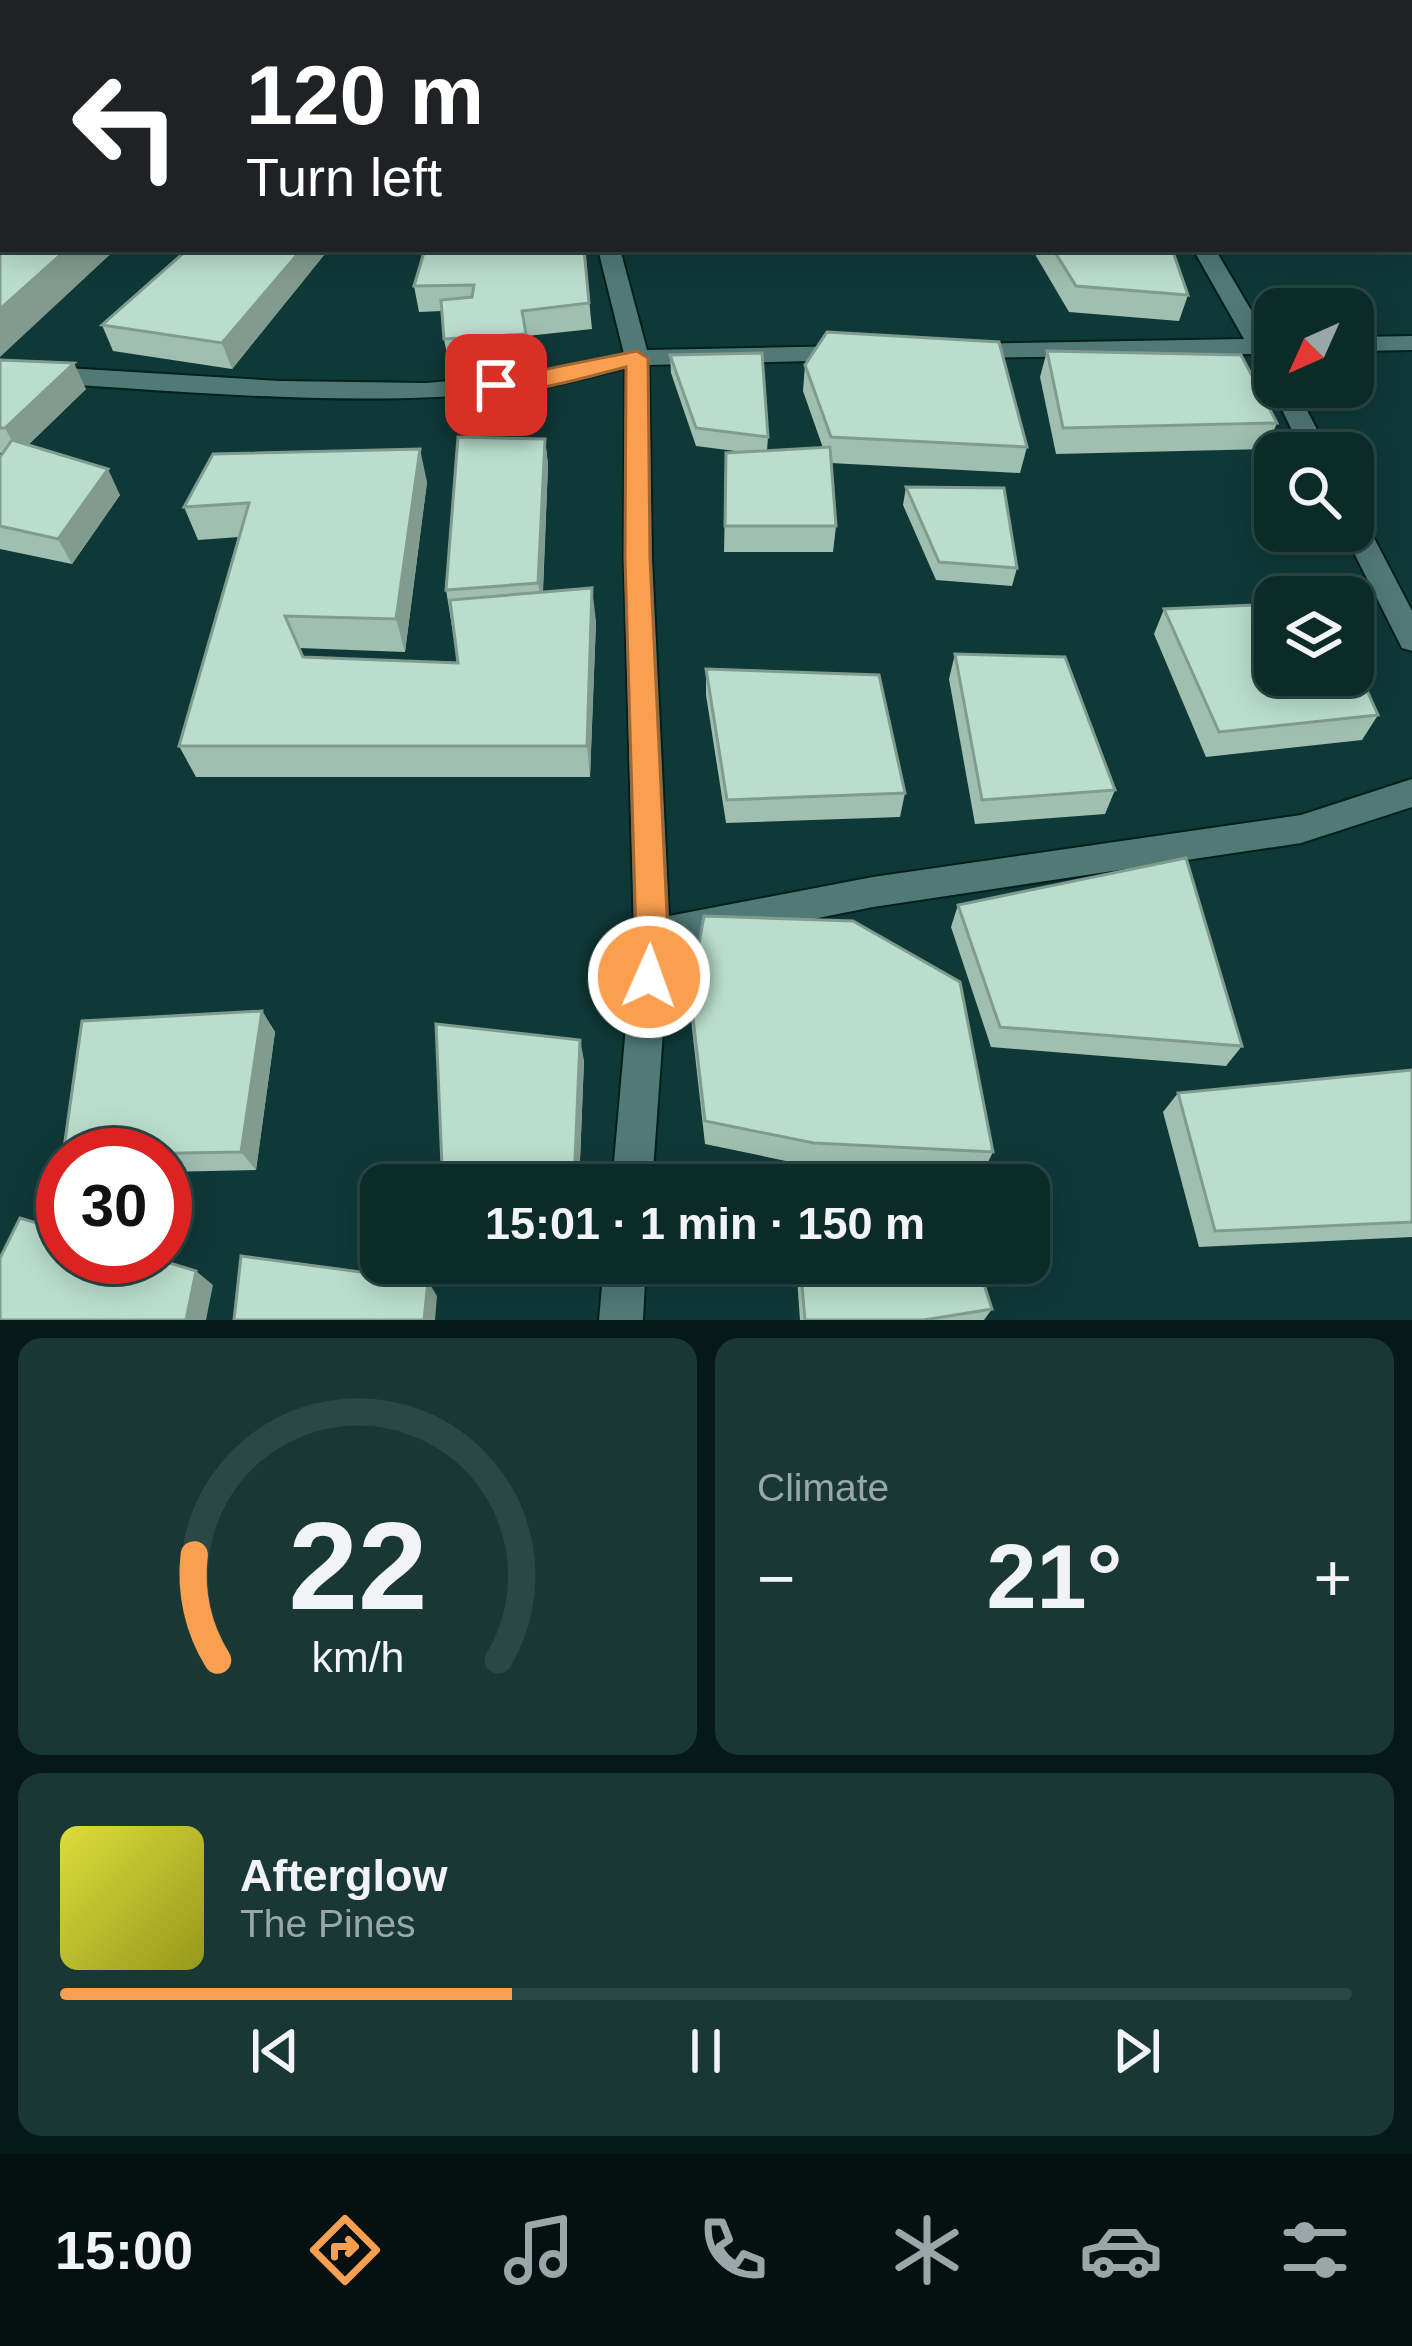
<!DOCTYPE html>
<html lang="en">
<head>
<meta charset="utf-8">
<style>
	:root { --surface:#0b2b29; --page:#193735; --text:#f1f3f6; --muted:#9aa7a8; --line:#2b4746; --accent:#fa9f4f }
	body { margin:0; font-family:Helvetica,sans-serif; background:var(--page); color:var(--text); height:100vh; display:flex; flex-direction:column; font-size:45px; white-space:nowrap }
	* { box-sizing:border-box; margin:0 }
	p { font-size:39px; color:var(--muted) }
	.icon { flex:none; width:66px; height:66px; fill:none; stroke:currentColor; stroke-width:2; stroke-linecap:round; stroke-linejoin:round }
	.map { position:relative; height:1320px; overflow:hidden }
	.details { display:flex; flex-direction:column; gap:18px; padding:18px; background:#061817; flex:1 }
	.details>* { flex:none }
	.hud { position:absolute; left:0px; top:0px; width:1413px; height:252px; box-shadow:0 6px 30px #0003,0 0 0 3px var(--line); background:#202124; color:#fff; overflow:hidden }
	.needle { width:78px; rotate:225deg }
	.tools { position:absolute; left:1254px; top:288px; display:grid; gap:24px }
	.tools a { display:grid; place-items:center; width:120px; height:120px; border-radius:24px; background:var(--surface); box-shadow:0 6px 30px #0003,0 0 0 3px var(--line); font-size:60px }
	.speed { position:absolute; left:36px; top:1128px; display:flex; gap:24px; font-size:60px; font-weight:700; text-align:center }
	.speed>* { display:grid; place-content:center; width:156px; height:156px; border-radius:50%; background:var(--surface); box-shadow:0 6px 30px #0003,0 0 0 3px var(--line); line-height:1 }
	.speed .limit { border:18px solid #d22; background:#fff; color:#111 }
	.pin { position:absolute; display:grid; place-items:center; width:102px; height:102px; color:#fff; margin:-51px; border-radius:24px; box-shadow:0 6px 18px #0006 }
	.me { position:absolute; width:132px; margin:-66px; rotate:2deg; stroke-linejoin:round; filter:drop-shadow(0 0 9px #0008) }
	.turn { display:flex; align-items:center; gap:42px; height:252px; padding:0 48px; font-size:54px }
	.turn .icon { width:156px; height:156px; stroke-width:2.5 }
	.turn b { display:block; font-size:84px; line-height:102px }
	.big { font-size:90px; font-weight:600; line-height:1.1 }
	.details .widget { flex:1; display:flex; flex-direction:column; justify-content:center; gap:18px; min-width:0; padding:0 42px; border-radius:24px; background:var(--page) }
	.details .dial { align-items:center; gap:0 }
	.dial svg { height:312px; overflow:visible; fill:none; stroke:var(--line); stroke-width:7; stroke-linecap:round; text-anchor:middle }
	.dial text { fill:var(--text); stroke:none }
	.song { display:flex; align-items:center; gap:36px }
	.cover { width:144px; height:144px; border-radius:18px; background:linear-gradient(135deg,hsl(60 70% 55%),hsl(60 70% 35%)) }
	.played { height:12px; border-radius:6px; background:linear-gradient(90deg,var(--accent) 35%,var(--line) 35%) }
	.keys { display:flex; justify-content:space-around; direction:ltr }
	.heat { display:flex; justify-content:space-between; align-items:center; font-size:66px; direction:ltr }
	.details .tiles { flex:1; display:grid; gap:18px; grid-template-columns:1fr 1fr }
	.widget:last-child { grid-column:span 2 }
	.trip { position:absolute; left:360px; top:1164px; width:690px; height:120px; border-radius:24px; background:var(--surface); box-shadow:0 6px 30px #0003,0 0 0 3px var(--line); font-weight:600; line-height:120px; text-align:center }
	.tab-bar { display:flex; height:192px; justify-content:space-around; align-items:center; background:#041110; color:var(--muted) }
	.tab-bar .icon { width:84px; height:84px }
	.tab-bar .selected { color:var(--accent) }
	.tab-bar b { font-size:54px; color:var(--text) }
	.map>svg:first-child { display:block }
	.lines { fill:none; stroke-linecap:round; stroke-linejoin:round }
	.street-casing { stroke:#001f1d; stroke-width:4 }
	.primary-casing { stroke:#001f1d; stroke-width:4 }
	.street { fill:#517a77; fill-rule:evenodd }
	.primary { fill:#49a4b5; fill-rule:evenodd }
	.wall { fill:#a0bfb0 }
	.shaded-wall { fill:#829b90 }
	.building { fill:#badecd; stroke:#829b90; stroke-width:3 }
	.route { fill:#fa9f4f; stroke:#a26733; stroke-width:3 }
</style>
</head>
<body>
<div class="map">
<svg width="1412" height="1320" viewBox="0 0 1412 1320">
	<rect width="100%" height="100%" fill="#0f3937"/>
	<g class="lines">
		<!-- street casing -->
		<g class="street-casing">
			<g id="street">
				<polygon points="1364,0 1381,0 1383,3 1366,3"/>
				<rect x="1410" y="40" width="2" height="12"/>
				<polygon points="1412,129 1412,144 1410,145 1410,130"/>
				<rect x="1410" y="157" width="2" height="14"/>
				<path d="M598 249H620L647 350 848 346 860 353 848 360 649 365 652 558 669 916 873 877 1301 815 1412 779V807L1301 843 873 907 669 948 652 1185H612L634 935 624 558 625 368C592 376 559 386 526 390 352 410 174 390 0 380V364L280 381 426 383 531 374 624 354Z"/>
				<polygon points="1193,249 1215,249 1268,339 1275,339 1275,380 1266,377 1252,354 962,358 950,351 962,344 1244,339"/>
				<polygon points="1412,336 1412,350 1353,351 1353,337"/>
				<polygon points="1275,381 1275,387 1295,387 1329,453 1303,453 1271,387"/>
				<polygon points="1353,514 1363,517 1412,611 1412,651 1402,648 1343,531 1353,531"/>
				<polygon points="604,1263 646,1263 643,1320 599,1320"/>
			</g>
		</g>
		<!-- primary casing -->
		<g class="primary-casing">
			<polygon id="primary" points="3,170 3,184 0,185 0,171"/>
		</g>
		<!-- street -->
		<use href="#street" class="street"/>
		<!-- primary -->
		<use href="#primary" class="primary"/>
	</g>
	<!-- wall -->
	<g class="wall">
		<polygon points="301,0 424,0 421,3 302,3"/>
		<polygon points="913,0 982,0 973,3 917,3"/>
		<polygon points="188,249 323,249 324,255 232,369 113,351 102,325"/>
		<polygon points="584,249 592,329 527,336 530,360 449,365 444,339 442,311 419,312 414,286"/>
		<polygon points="1037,249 1172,249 1188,295 1179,321 1069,312 1036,256"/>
		<polygon points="1047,351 1277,423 1266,449 1056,454 1040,377"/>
		<polygon points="670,355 768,437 767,451 823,448 803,391 805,365 1027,447 1020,473 831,463 836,526 833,552 724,552 726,453 743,452 696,446 671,373"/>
		<polygon points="0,360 86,389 28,445 120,495 72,564 0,549 0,457 3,453 0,453"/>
		<polygon points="545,439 548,465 543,592 596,621 590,777 196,777 179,746 239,537 198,540 184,507 427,482 405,652 299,648 303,657 458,663 446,590"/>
		<polygon points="906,487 1017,568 1012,586 936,580 903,505"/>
		<polygon points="1164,609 1378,715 1362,740 1206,757 1154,634"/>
		<polygon points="955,654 1115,790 1105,814 975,824 949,679"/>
		<polygon points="706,669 905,793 900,817 726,823 706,695"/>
		<polygon points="958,905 1242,1046 1226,1066 991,1047 951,927"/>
		<polygon points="690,992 993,1152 982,1174 810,1166 705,1144 691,1019"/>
		<polygon points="262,1011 275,1032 256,1170 165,1172 165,1155 63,1155"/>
		<polygon points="584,1060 579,1185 464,1185 450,1183 442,1166"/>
		<polygon points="1412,1070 1412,1237 1199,1247 1163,1112 1178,1093"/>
		<polygon points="796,1263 977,1263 992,1309 984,1320 800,1320"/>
	</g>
	<!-- shaded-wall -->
	<g class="shaded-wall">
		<polygon points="397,0 424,0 421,3 394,3"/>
		<polygon points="934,0 982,0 973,3 933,3"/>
		<polygon points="67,249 116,249 0,357 0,309"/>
		<polygon points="302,249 323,249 324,255 232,369 222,343"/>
		<polygon points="74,363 86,389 19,454 5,428"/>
		<polygon points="545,439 548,465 542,609 538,583"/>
		<polygon points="420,449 427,482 405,652 396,619"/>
		<polygon points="108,469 120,495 72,564 58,539"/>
		<polygon points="592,588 596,621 590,777 587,746"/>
		<polygon points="262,1011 275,1032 256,1170 241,1152"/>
		<polygon points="580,1040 584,1060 579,1185 575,1185"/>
		<polygon points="196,1271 213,1285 206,1320 186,1320"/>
		<polygon points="428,1281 437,1296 435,1320 424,1320"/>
	</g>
	<!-- building -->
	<g class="building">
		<polygon points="317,0 397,0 394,3 342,3"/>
		<polygon points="0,84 3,84 3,114 0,113"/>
		<polygon points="1410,191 1412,193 1412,221 1410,221"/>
		<polygon points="3,216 3,249 67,249 0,309 0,218"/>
		<polygon points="188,249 302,249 222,343 102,325"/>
		<polygon points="425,249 584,249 589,303 522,311 526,334 444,339 441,300 472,297 474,285 414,286"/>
		<polygon points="1053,249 1172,249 1188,295 1076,286"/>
		<polygon points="827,332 999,342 1027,447 831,437 805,365"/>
		<polygon points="1047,351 1241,355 1277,423 1063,428"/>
		<polygon points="762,353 768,437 696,428 670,355"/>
		<polygon points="0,360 74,363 5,428 0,428"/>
		<polygon points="458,437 545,439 538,583 446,590"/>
		<polygon points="12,440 108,469 58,539 0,526 0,457"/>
		<polygon points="830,447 836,526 725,526 726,453"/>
		<polygon points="420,449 396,619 285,616 303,657 458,663 450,600 592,588 587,746 179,746 249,503 184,507 213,454"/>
		<polygon points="906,487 1004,488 1017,568 939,562"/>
		<polygon points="1275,604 1275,675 1353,675 1353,659 1378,715 1219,732 1164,609"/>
		<polygon points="955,654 1065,657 1115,790 982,800"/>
		<polygon points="706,669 879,675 905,793 727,800"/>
		<polygon points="1186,858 1242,1046 1000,1027 958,905"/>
		<polygon points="704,916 853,921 960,982 993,1152 814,1143 705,1121 690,992"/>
		<polygon points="262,1011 241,1152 63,1155 82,1021"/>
		<polygon points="436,1024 580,1040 574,1183 442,1166"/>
		<polygon points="1412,1070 1412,1222 1215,1231 1178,1093"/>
		<polygon points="793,1172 860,1185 794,1185"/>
		<polygon points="20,1218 63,1231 63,1257 150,1257 196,1271 186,1320 0,1320 0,1258"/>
		<polygon points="241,1256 428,1281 424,1320 234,1320"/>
		<polygon points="800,1263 977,1263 992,1309 924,1320 805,1320"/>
	</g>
	<!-- route -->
	<path class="route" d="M637 351 648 358 650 558 668 935 660 988 649 992 637 988 632 977 636 935 625 558 626 367C596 374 507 403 485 385 493 378 614 356 637 351Z"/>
</svg>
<div class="tools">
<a><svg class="needle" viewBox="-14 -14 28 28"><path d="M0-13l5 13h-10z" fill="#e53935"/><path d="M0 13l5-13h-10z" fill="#9aa7a8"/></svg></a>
<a><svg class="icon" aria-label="search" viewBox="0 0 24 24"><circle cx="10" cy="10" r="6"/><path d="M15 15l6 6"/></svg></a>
<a><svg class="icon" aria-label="layers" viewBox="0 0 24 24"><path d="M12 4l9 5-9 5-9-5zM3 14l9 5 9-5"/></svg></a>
</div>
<div class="speed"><div class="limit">30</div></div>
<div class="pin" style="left:496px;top:385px;background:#d93025"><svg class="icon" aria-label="arrive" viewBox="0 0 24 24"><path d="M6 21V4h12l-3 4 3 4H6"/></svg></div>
<svg class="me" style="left:649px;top:977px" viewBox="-20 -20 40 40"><circle r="17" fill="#fa9f4f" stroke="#fff" stroke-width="3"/><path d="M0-11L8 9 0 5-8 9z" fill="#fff"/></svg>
<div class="trip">15:01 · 1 min · 150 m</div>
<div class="hud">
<div class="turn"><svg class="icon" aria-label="left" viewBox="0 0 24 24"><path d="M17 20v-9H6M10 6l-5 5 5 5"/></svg><div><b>120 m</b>Turn left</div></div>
</div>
</div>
<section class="details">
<div class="tiles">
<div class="widget dial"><svg viewBox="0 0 100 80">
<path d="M14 69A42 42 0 1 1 86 69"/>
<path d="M14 69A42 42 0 0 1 8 42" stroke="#fa9f4f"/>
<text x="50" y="56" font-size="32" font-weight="700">22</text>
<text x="50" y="72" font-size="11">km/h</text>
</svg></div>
<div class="widget"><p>Climate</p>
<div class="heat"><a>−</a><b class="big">21°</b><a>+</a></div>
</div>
<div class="widget">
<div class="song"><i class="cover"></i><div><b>Afterglow</b><p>The Pines</p></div></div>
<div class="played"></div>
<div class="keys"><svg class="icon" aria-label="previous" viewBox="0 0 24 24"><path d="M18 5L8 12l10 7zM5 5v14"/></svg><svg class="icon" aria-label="pause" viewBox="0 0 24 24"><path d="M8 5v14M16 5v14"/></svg><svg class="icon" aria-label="next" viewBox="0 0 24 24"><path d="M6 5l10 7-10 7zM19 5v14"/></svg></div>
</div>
</div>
</section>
<nav class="tab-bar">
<b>15:00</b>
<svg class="icon selected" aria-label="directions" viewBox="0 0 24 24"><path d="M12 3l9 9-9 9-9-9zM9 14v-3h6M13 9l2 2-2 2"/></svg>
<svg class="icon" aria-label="music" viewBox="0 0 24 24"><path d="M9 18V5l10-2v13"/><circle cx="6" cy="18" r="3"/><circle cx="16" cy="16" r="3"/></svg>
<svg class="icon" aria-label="phone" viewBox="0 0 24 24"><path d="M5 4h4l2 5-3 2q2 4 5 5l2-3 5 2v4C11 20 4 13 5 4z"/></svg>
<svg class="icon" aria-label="climate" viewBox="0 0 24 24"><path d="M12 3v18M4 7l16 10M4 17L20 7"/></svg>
<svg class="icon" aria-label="car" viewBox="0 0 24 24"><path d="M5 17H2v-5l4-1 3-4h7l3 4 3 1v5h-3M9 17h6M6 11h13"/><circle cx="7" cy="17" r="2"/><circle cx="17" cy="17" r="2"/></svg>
<svg class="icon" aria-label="filters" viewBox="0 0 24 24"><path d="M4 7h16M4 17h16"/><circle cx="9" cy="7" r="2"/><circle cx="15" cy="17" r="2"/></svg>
</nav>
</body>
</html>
